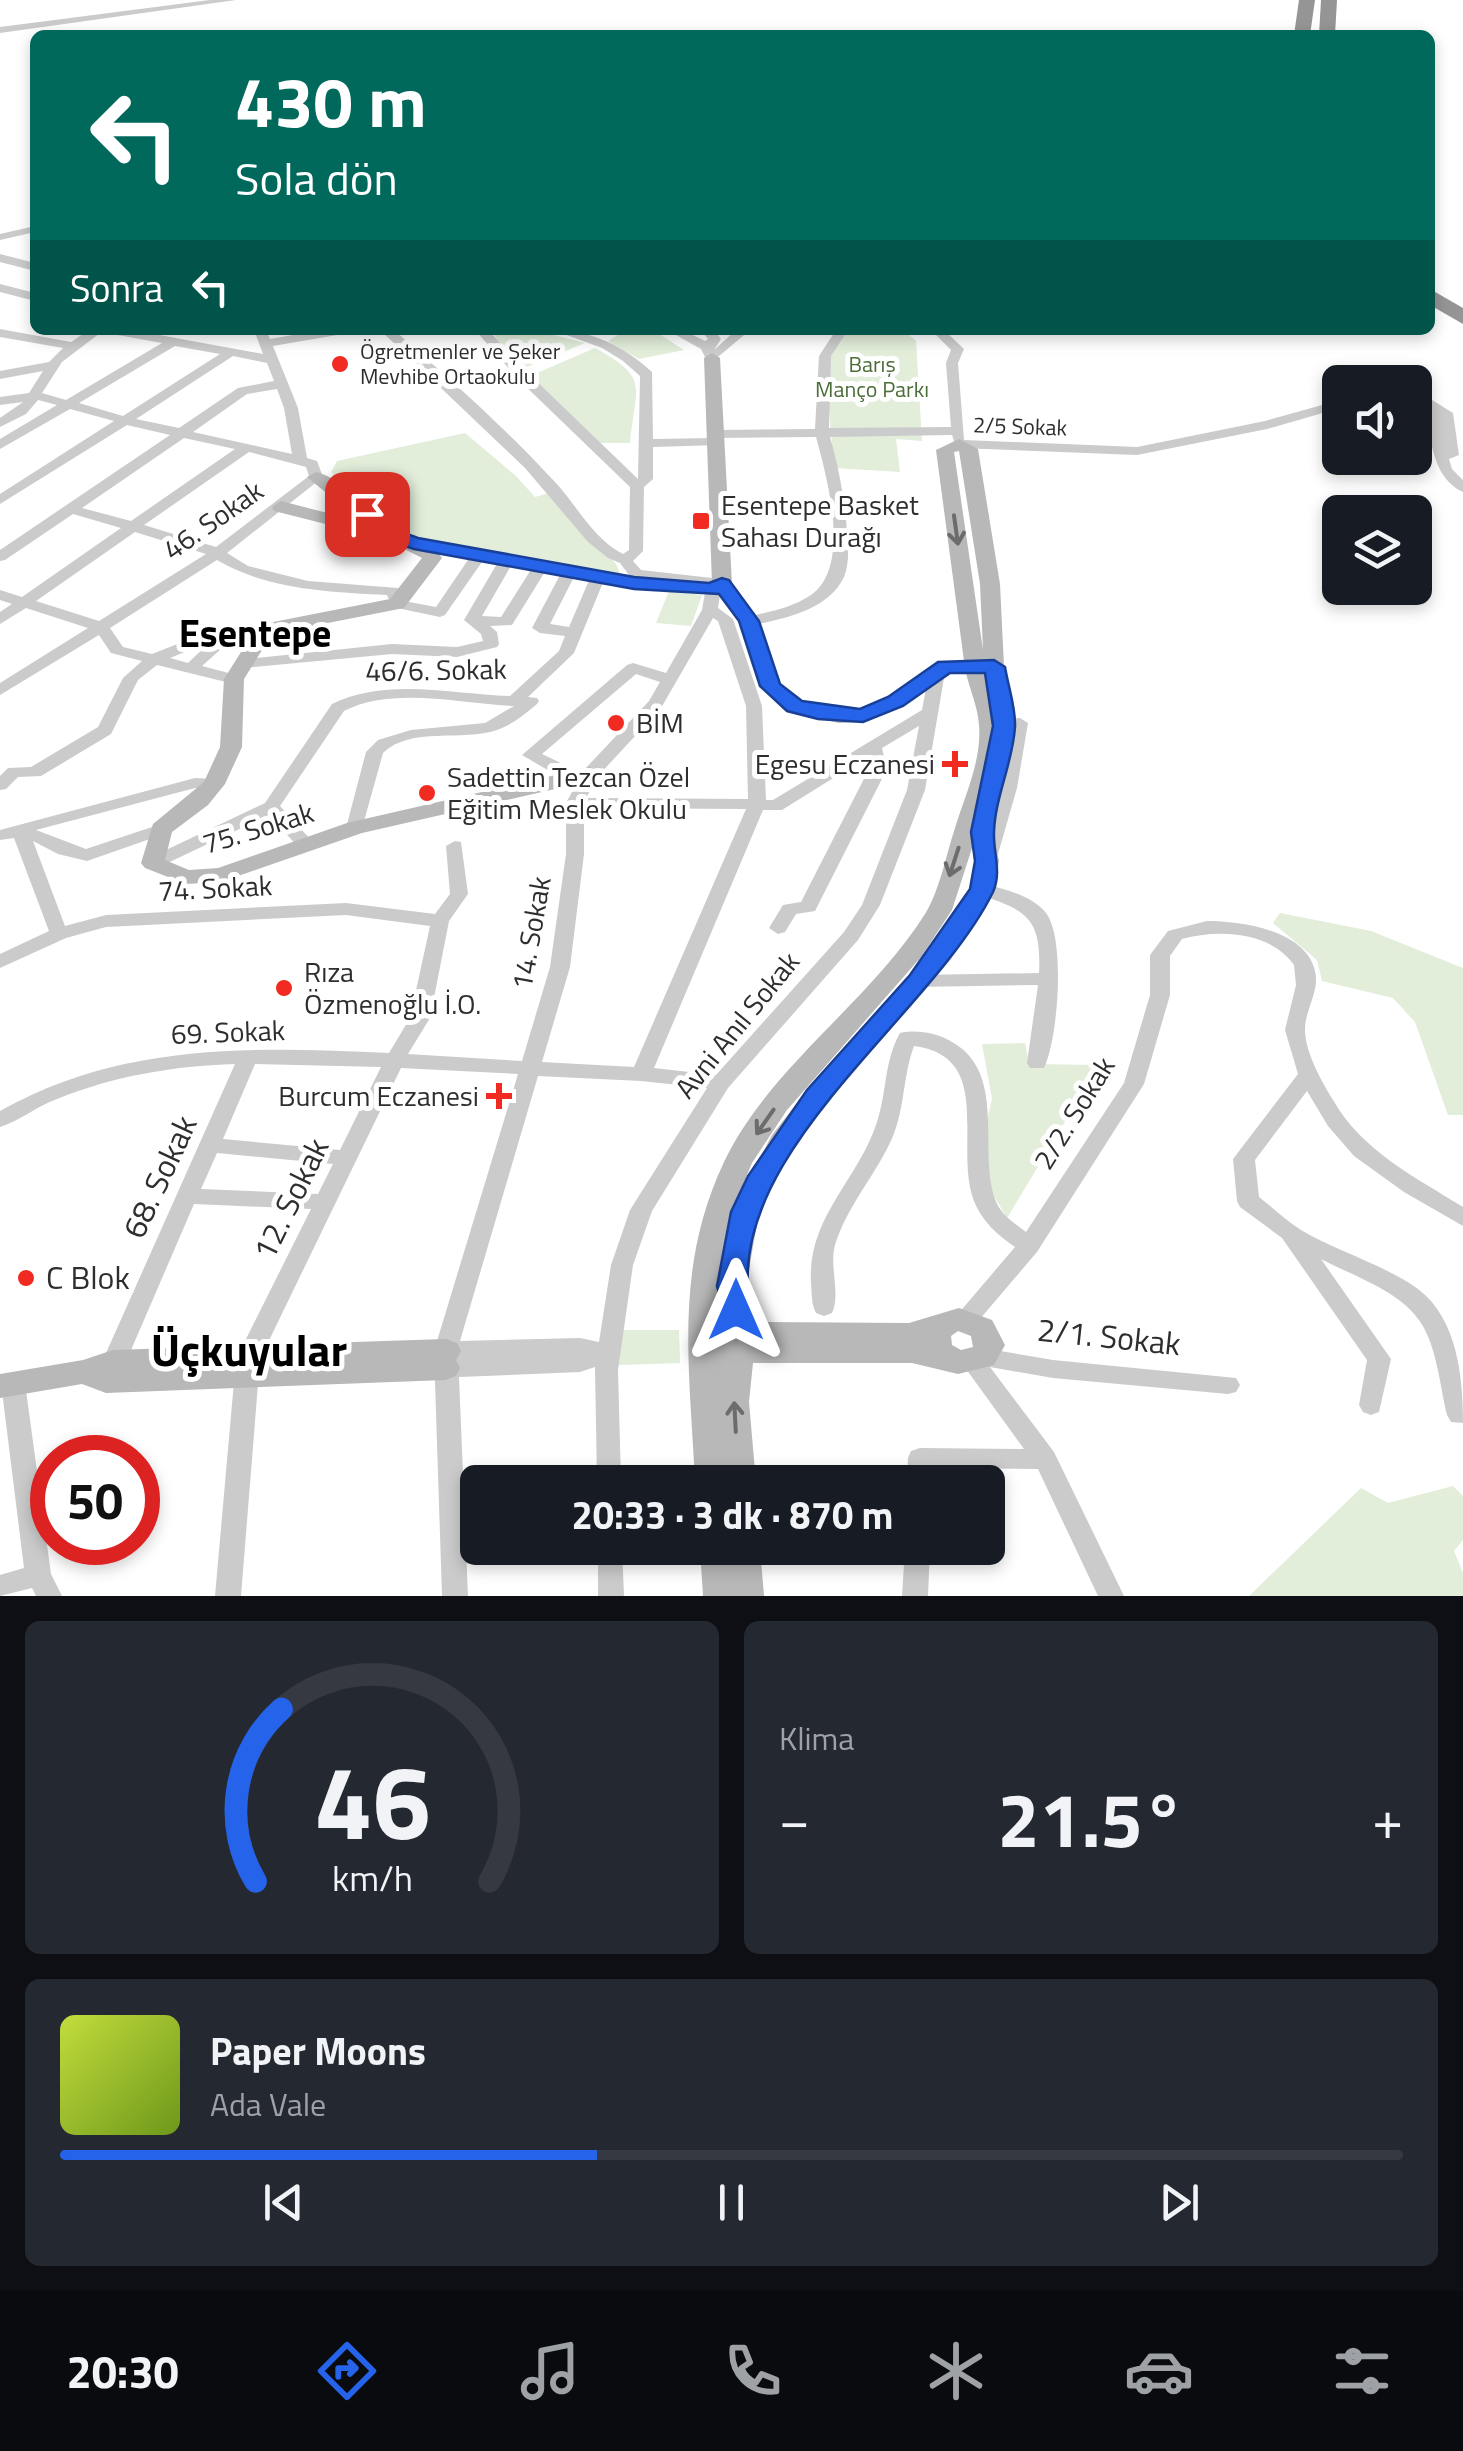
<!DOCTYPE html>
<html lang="tr">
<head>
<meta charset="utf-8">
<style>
	:root { --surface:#171b24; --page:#242831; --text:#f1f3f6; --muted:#9ea1a6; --line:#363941; --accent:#2563eb }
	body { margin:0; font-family:"Titillium Web",sans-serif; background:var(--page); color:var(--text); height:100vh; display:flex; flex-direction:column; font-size:38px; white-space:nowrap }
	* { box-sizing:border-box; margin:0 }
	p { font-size:32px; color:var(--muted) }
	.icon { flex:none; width:55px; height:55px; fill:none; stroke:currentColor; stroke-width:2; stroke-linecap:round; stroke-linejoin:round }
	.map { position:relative; height:1596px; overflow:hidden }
	.details { display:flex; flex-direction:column; gap:25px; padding:25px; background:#0d0f14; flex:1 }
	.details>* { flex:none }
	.guide { position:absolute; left:30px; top:30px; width:1405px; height:305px; border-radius:15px; box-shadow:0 5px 15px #0003; background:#00695c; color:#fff; overflow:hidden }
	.controls { position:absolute; left:1322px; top:365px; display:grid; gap:20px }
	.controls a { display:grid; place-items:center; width:110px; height:110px; border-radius:15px; background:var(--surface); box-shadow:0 5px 15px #0003; font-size:50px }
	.speed { position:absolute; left:30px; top:1435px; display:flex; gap:20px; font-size:50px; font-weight:700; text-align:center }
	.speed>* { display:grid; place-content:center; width:130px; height:130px; border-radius:50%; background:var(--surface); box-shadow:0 5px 15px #0003; line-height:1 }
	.speed .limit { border:15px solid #d22; background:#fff; color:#111 }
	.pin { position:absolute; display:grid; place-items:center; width:85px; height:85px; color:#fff; margin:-42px; border-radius:20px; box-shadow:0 5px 15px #0006 }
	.me { position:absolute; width:110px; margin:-55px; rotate:0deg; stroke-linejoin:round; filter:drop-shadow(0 0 8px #0008) }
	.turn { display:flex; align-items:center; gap:35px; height:210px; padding:0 40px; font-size:45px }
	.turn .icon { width:130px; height:130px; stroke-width:2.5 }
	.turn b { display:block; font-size:70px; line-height:85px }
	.then { display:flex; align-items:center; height:95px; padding:0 40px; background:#0003; gap:20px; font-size:38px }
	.big { font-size:75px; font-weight:700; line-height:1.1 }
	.details .widget { flex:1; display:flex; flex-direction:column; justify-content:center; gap:15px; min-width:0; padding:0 35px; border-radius:15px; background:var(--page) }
	.details .dial { align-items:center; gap:0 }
	.dial svg { height:260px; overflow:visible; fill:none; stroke:var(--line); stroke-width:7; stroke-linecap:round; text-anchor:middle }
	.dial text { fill:var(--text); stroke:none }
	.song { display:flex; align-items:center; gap:30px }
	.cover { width:120px; height:120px; border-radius:15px; background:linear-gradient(135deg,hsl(70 70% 55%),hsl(80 70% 35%)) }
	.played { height:10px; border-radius:5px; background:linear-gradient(90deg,var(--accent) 40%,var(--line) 40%) }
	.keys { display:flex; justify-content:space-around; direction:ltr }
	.heat { display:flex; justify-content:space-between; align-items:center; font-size:55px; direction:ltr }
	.details .tiles { flex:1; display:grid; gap:25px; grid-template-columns:1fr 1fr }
	.widget:last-child { grid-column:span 2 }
	.trip { position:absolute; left:460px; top:1465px; width:545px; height:100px; border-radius:15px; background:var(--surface); box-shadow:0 5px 15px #0003; font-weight:700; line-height:100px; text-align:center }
	.tab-bar { display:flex; height:160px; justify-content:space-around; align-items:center; background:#090b0e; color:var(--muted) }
	.tab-bar .icon { width:70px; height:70px }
	.tab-bar .active { color:var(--accent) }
	.tab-bar b { font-size:45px; color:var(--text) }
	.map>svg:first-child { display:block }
	.green { fill:#e2edda }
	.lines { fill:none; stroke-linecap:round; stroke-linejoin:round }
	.street { fill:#cbcbcb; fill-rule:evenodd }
	.secondary { fill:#b8b8b8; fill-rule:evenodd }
	.highway { fill:#959595; fill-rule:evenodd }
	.oneway { stroke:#6c6c6c }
	.route { fill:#2563eb; stroke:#184099; stroke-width:2.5 }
	.poi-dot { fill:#f22b22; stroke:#fff; stroke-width:4 }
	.labels { text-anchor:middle; stroke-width:10; stroke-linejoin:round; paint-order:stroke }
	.far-poi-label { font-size:22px; fill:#2e2e2e; stroke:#fff; text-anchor:start }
	.far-park-label { font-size:22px; fill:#4b6d38; stroke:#fff }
	.far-street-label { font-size:22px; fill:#2e2e2e; stroke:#fff }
	.poi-label { font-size:28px; fill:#2e2e2e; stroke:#fff; text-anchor:start }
	.street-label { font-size:28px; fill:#2e2e2e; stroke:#fff }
	.near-street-label { font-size:32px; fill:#2e2e2e; stroke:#fff }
	.near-poi-label { font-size:32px; fill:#2e2e2e; stroke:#fff; text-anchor:start }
	.district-label { font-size:38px; font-weight:bold; fill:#000; stroke:#fff }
	.near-district-label { font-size:45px; font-weight:bold; fill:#000; stroke:#fff }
</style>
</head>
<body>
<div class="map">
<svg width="1463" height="1596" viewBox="0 0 1463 1596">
	<rect width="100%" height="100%" fill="#fff"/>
	<!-- green -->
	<g class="green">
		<polygon points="490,330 534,330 585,343 527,367 510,356"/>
		<polygon points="626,330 653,330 684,350 639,359 608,341"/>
		<polygon points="844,330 903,330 916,341 922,441 896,439 900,472 834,468 826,373 827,356"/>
		<path d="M595 348C650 378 636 385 630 443H600L530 376Z"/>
		<polygon points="465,433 516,476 535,497 549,493 616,564 621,576 419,539 374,512 331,472 337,461"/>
		<polygon points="669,591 702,595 691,626 656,623"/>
		<polygon points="1280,913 1371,931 1463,968 1463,1115 1448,1115 1415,1022 1393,998 1322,981 1317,960 1273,923"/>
		<polygon points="1025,1043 1029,1064 1099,1065 1007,1218 991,1191 984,1133 992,1099 982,1044"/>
		<polygon points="621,1330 679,1330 680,1363 619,1365"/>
		<polygon points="1453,1486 1463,1496 1463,1540 1454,1551 1463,1573 1463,1596 1249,1596 1361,1488 1388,1503"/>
	</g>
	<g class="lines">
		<!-- street -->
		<g class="street">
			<polygon points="210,0 236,0 0,33 0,27"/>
			<polygon points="35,226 35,232 0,240 0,234"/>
			<polygon points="0,254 35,263 35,271 0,262"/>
			<polygon points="0,284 35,293 35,301 0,292"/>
			<path d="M0 329 71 342 89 330H104L62 362 42 393 66 400 162 343 112 334 106 330H132L263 354 254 330H266L270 339 322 330H349L343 334 273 346 298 408 307 458 317 461 323 477 227 553 248 566 308 581 398 588 404 601 436 607 470 557 409 546V540L629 575 620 563 608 558 588 542 525 468 380 330H394C449 378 504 427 554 481 577 505 592 538 623 554L629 550 630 487 519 380 475 330H488L529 374 638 479 640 376 623 361 602 348 553 330C591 330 624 346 652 372L653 439 713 438 707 434 714 430 815 429 819 356 836 330H848L831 356 829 428 951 427 946 363 951 350 931 330H944L964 349 958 363 964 440 1137 447 1265 421 1340 400V408L1267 429 1137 455 959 448 952 444 954 441 952 435 830 437C839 468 844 497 847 530 848 545 850 562 844 577 828 611 782 619 749 626L743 624 741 621 743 618C767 612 790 609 811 595 852 566 827 478 816 437L716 438 722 442 720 445 653 447V479L644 487 643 551 633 561 641 570 721 579 729 584 721 589 718 608 733 619 762 706 766 800H773L922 710 929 672 937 667 945 672 925 790 880 905 858 940 728 1088 652 1211 633 1265 618 1370 621 1482H597L595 1367 580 1372 459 1377 468 1596H442L434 1351 518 1074 401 1068 260 1359 241 1596H215L236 1359 311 1209 194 1204 122 1371 118 1378 110 1380 102 1378 98 1371 235 1064C173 1066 114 1076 57 1099 37 1106 20 1121 0 1127V1111C123 1042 253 1047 389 1053L410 1018 430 926 346 915 106 927 66 938 0 968V954L49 931 14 838 0 840V830L195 778 214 779 223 784 214 789 195 788 36 830 86 849 161 824 170 829 167 833 87 861 58 854 33 841 65 926 106 915 346 903 435 914 450 894 446 846 455 841 461 842 468 894 449 921 430 1018 408 1054 522 1061 550 967 566 854V803L584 770 649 701 660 682 636 674 542 754 563 764 573 777 570 781H558L551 772 522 755 627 665 633 663 666 673 702 610 706 587 654 581 653 586 648 588 604 580 574 653 528 697 537 698 539 701 537 704C525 714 512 725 497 730 463 742 410 726 383 753L361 832 355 833 346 828 366 752 378 740 411 730 485 723 514 706C460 704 394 686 344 711L280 806 312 841 315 845 312 849H300L269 815 159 867H147L144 863 147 859 265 803 332 704C386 677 452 694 510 696L559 651 565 636 540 633 532 628 561 573 546 570 512 625 490 626 497 632 499 644 497 647 457 657 392 654 244 668 238 666 236 663 238 660 392 644 457 647 483 641 481 634 464 620 498 562 484 559 445 615 440 617 392 607 387 595C329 592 268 590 217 560L110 628 123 647 152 654 213 630 271 626 273 629 271 632 237 637 239 640 221 649 202 666 240 676 242 679 240 682 234 684 157 665 138 680 111 734 41 776 18 777 6 789 0 790V776L8 768 31 767 98 727 123 678 142 661 111 653 99 635 0 695V683L88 628 26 608 0 624V612L12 604 0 600V590L22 597 121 528 73 514 5 560 0 561V550L170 435 127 425 0 504V494L114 421 70 409 0 449V439L57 405 38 400 26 414 0 427V418L23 402 0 405V397L29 393 43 371 0 379V371L49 362 63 348 0 337ZM175 346 220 354 123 416 79 403ZM233 356 267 363 274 381 238 388 179 428 136 419ZM277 389 284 408 292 454 193 432 247 394ZM184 438 235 449 131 521 82 508ZM249 452 306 467 309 476 216 547 144 525ZM135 532 206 554 99 621 36 601ZM512 564 532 568 501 617 482 616ZM575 575 590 578 569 627 550 624ZM713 618 718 621 746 706 748 799 586 798 598 776 661 708ZM216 639H219L209 643 188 663 170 658ZM919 726 907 790 862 905 844 932 716 1075 654 1068 763 810H782L867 757 869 769 801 902 783 905 769 928 778 934 785 932 796 914 815 911 817 907 887 769 882 748ZM584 808 746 809 634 1067 542 1062 570 967 584 854ZM255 1064 381 1067 340 1150 223 1139ZM538 1076 641 1081 707 1088 630 1210 611 1265 599 1342 580 1338 460 1341ZM217 1153 333 1164 318 1194 201 1189Z"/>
			<polygon points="667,330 683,330 705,341 708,339 701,330 714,330 721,339 714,350 736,330 750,330 712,362 707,361 701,349"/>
			<path d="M1424 395 1453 413 1459 455 1449 459 1452 469 1463 480V492C1433 478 1432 443 1425 413L1415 406V398Z"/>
			<polygon points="1020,718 1028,723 1017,788 996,861 987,867 978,861 999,788 1011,729 993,730 985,725 993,720"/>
			<path d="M982 883C1003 889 1032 895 1046 913 1066 939 1058 1039 1044 1068H1030L1027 1063 1038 985 918 987 911 985 908 981 911 977 918 975 1039 973C1042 916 1025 910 975 893L973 889Z"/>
			<path d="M1207 921C1243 921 1312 931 1316 977 1317 995 1305 1011 1305 1030 1305 1052 1322 1082 1333 1100 1362 1151 1415 1177 1463 1207V1226L1404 1192 1354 1156 1328 1126 1307 1091 1255 1160 1259 1197C1273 1208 1287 1221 1301 1230 1336 1251 1385 1265 1418 1289 1458 1319 1463 1379 1463 1423L1451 1422 1447 1415C1440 1386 1437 1348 1421 1323 1401 1291 1353 1276 1321 1259L1391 1359 1379 1412 1371 1415 1363 1412 1359 1405 1367 1360 1282 1238 1240 1207 1237 1201 1233 1159 1298 1074 1285 1030 1296 985 1294 965C1270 931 1218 929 1182 939L1170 956V995L1144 1084 1037 1252 974 1326 966 1329 958 1326 955 1320 958 1314 1015 1247C998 1235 982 1222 974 1201 953 1147 996 1057 914 1046 903 1075 905 1107 893 1136 877 1174 847 1205 835 1245 829 1267 841 1294 832 1313L824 1316 816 1313C811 1304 812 1294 811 1283 807 1217 858 1181 877 1122 887 1092 884 1061 900 1033 916 1029 938 1033 952 1042 1007 1073 978 1149 995 1199 1000 1214 1014 1223 1026 1232L1124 1083 1150 995V955L1168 931Z"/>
			<polygon points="983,1348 1053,1360 1236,1378 1240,1385 1236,1392 1228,1394 1053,1378 990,1367 1054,1452 1124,1596 1098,1596 1038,1469 932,1468 931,1482 907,1482 908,1458 911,1451 920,1448 1024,1449 961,1362 965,1355"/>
			<polygon points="13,1374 21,1376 25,1383 51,1574 62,1596 36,1596 32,1588 0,1596 0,1575 24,1568 1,1383 5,1376"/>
			<polygon points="598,1548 622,1548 624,1596 598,1596"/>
			<polygon points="905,1548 930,1548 928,1596 902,1596"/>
		</g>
		<!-- secondary -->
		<g class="secondary">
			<path d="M712 353 720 358 732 584 759 621 780 683 801 701 839 711 859 710 888 697 938 663 964 661 936 450 959 439 978 449 1000 584 1004 667 1015 726 993 833 999 861 994 889 927 987 825 1104 793 1147 759 1212 746 1286 753 1322 909 1323 959 1308 992 1320 1005 1345 994 1365 958 1374 912 1363H753L749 1402 756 1482H695C690 1369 673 1270 724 1162 770 1066 869 1003 925 914 940 890 946 855 955 828 965 795 982 760 979 725 978 708 970 690 966 673H950L902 705 863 722 839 723 786 711 763 690 739 621 712 584 704 358ZM959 451 980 584 983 650 954 452ZM973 845 975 861 970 889 909 975 807 1090 772 1135 734 1206 752 1163 787 1110 921 957 952 910ZM717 1290 726 1331 718 1342ZM958 1331 971 1336 973 1347 961 1350 952 1345 951 1336Z"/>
			<path d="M316 472C349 481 366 511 394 528 412 539 429 540 442 558L404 608 272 634 244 679 242 747 225 784 208 805 172 832 165 860 189 870 218 868 347 823 590 767 601 774 590 781 362 833 221 882 186 884 145 868 141 863 153 824 204 782 220 747 224 679 258 625 390 599 422 558 385 539 274 511 272 507 281 501 362 522C344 505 324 492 307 477Z"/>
			<polygon points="446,1339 457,1343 461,1351 456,1360 460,1368 456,1376 445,1380 106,1393 82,1384 0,1398 0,1374 83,1360 113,1350"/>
			<polygon points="700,1548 760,1548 764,1596 703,1596"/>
		</g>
		<!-- highway -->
		<g class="highway">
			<polygon points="1299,0 1315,0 1310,35 1294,35"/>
			<polygon points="1321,0 1337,0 1335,35 1319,35"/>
			<polygon points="1430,289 1463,308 1463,324 1430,305"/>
		</g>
	</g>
	<!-- one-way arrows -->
	<defs><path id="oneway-shaft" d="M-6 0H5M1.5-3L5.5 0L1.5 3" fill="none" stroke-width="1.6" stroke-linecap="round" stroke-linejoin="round" transform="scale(2.5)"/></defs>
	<g class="oneway">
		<use href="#oneway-shaft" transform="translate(956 530) rotate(82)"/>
		<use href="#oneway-shaft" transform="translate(954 862) rotate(108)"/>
		<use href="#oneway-shaft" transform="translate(765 1122) rotate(125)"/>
		<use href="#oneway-shaft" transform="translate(735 1417) rotate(-93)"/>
	</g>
	<!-- route -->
	<path class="route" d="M367 508 396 530 418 538 634 577 709 583 722 578 729 580 759 621 780 684 802 701 860 709 888 697 938 662 994 660 1005 667C1008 686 1016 708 1015 727 1013 762 995 797 994 832 993 852 1002 872 993 892 931 1018 718 1156 751 1310L747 1318 736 1321 726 1318 717 1286 731 1212 748 1176 807 1090 910 975 970 889 975 861 971 832 993 726 985 673H950L903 706 863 722 818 719 787 711 760 686 739 621 719 594 634 589 414 549 382 538 358 514Z"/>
	<!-- markers -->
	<g class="poi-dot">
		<circle cx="340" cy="364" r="10"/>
		<rect x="691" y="511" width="20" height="20" rx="5"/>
		<circle cx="616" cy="723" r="10"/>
		<path d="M950 749h10v10h10v10h-10v10h-10v-10h-10v-10h10z"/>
		<circle cx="427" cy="793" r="10"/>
		<circle cx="284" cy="988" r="10"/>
		<path d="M494 1081h10v10h10v10h-10v10h-10v-10h-10v-10h10z"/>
		<circle cx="26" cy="1278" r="10"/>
	</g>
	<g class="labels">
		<!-- far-poi labels -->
		<g class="far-poi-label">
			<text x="360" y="359">Ögretmenler ve Şeker<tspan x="360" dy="25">Mevhibe Ortaokulu</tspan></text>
		</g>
		<!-- far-park labels -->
		<g class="far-park-label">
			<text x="872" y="372">Barış<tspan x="872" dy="25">Manço Parkı</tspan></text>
		</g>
		<!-- far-street labels -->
		<g class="far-street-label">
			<text transform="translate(1020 426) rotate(2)" y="8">2/5 Sokak</text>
		</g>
		<!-- poi labels -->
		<g class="poi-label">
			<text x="721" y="515">Esentepe Basket<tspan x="721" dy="32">Sahası Durağı</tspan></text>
			<text x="636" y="733">BİM</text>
			<text x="935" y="774" text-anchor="end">Egesu Eczanesi</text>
			<text x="447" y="787">Sadettin Tezcan Özel<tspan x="447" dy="32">Eğitim Meslek Okulu</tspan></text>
			<text x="304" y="982">Rıza<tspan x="304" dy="32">Özmenoğlu İ.O.</tspan></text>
			<text x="479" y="1106" text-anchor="end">Burcum Eczanesi</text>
		</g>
		<!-- street labels -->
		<g class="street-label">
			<text transform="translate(213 520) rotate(-35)" y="10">46. Sokak</text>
			<text transform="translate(436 670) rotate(-1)" y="10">46/6. Sokak</text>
			<text transform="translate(258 828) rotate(-17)" y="10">75. Sokak</text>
			<text transform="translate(215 888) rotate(-3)" y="10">74. Sokak</text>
			<text transform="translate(531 933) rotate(-80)" y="10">14. Sokak</text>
			<text transform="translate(737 1025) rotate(-51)" y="10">Avni Anıl Sokak</text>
			<text transform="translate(228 1032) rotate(-2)" y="10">69. Sokak</text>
			<text transform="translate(1074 1113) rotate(-58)" y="10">2/2. Sokak</text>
		</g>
		<!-- near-street labels -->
		<g class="near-street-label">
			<text transform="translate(160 1177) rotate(-65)" y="11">68. Sokak</text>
			<text transform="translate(291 1199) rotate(-64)" y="11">12. Sokak</text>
			<text transform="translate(1109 1337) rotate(6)" y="11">2/1. Sokak</text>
		</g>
		<!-- near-poi labels -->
		<g class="near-poi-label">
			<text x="46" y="1289">C Blok</text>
		</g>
		<!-- district labels -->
		<g class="district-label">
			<text x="255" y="647">Esentepe</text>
		</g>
		<!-- near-district labels -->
		<g class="near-district-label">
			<text x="249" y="1366">Üçkuyular</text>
		</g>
	</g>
</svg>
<div class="controls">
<a><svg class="icon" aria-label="sound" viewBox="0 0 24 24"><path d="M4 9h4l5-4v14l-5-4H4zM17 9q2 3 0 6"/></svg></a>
<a><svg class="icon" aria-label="layers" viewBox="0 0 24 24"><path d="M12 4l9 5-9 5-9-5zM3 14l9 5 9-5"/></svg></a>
</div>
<div class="speed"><div class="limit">50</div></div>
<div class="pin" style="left:367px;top:514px;background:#d93025"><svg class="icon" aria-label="arrive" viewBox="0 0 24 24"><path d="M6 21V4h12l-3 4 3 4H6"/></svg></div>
<svg class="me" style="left:736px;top:1310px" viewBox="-20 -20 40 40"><path d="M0-17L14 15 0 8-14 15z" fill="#2563eb" stroke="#fff" stroke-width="4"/></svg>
<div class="trip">20:33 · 3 dk · 870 m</div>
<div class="guide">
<div class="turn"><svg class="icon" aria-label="left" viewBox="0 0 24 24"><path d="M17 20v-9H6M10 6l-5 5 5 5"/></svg><div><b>430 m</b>Sola dön</div></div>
<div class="then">Sonra<svg class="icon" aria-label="left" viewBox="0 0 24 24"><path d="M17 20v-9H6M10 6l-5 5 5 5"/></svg></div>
</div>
</div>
<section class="details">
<div class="tiles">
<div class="widget dial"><svg viewBox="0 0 100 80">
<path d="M14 69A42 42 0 1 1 86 69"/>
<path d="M14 69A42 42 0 0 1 22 16" stroke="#2563eb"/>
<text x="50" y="56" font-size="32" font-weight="700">46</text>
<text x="50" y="72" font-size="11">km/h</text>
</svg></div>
<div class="widget"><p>Klima</p>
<div class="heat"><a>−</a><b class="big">21.5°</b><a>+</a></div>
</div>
<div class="widget">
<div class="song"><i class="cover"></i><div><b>Paper Moons</b><p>Ada Vale</p></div></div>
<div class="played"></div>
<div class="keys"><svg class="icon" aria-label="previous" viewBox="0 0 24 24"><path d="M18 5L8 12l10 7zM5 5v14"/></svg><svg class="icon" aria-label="pause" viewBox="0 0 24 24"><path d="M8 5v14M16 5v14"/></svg><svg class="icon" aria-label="next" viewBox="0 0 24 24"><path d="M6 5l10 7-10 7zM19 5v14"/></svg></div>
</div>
</div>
</section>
<nav class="tab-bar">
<b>20:30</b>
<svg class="icon active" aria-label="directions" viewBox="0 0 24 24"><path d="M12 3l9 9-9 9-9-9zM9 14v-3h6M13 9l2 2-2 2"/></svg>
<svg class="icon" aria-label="music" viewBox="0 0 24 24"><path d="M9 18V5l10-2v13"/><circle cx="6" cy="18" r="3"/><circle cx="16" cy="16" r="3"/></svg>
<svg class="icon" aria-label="phone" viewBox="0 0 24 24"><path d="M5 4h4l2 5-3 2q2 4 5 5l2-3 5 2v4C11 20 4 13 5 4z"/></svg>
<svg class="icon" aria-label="climate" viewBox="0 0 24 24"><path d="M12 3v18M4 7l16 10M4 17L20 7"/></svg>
<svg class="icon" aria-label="car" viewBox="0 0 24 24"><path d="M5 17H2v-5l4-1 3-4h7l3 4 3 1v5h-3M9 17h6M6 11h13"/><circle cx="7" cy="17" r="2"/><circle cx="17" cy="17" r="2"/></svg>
<svg class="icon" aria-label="filters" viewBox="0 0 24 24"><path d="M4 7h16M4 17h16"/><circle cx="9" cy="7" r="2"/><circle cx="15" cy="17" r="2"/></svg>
</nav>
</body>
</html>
